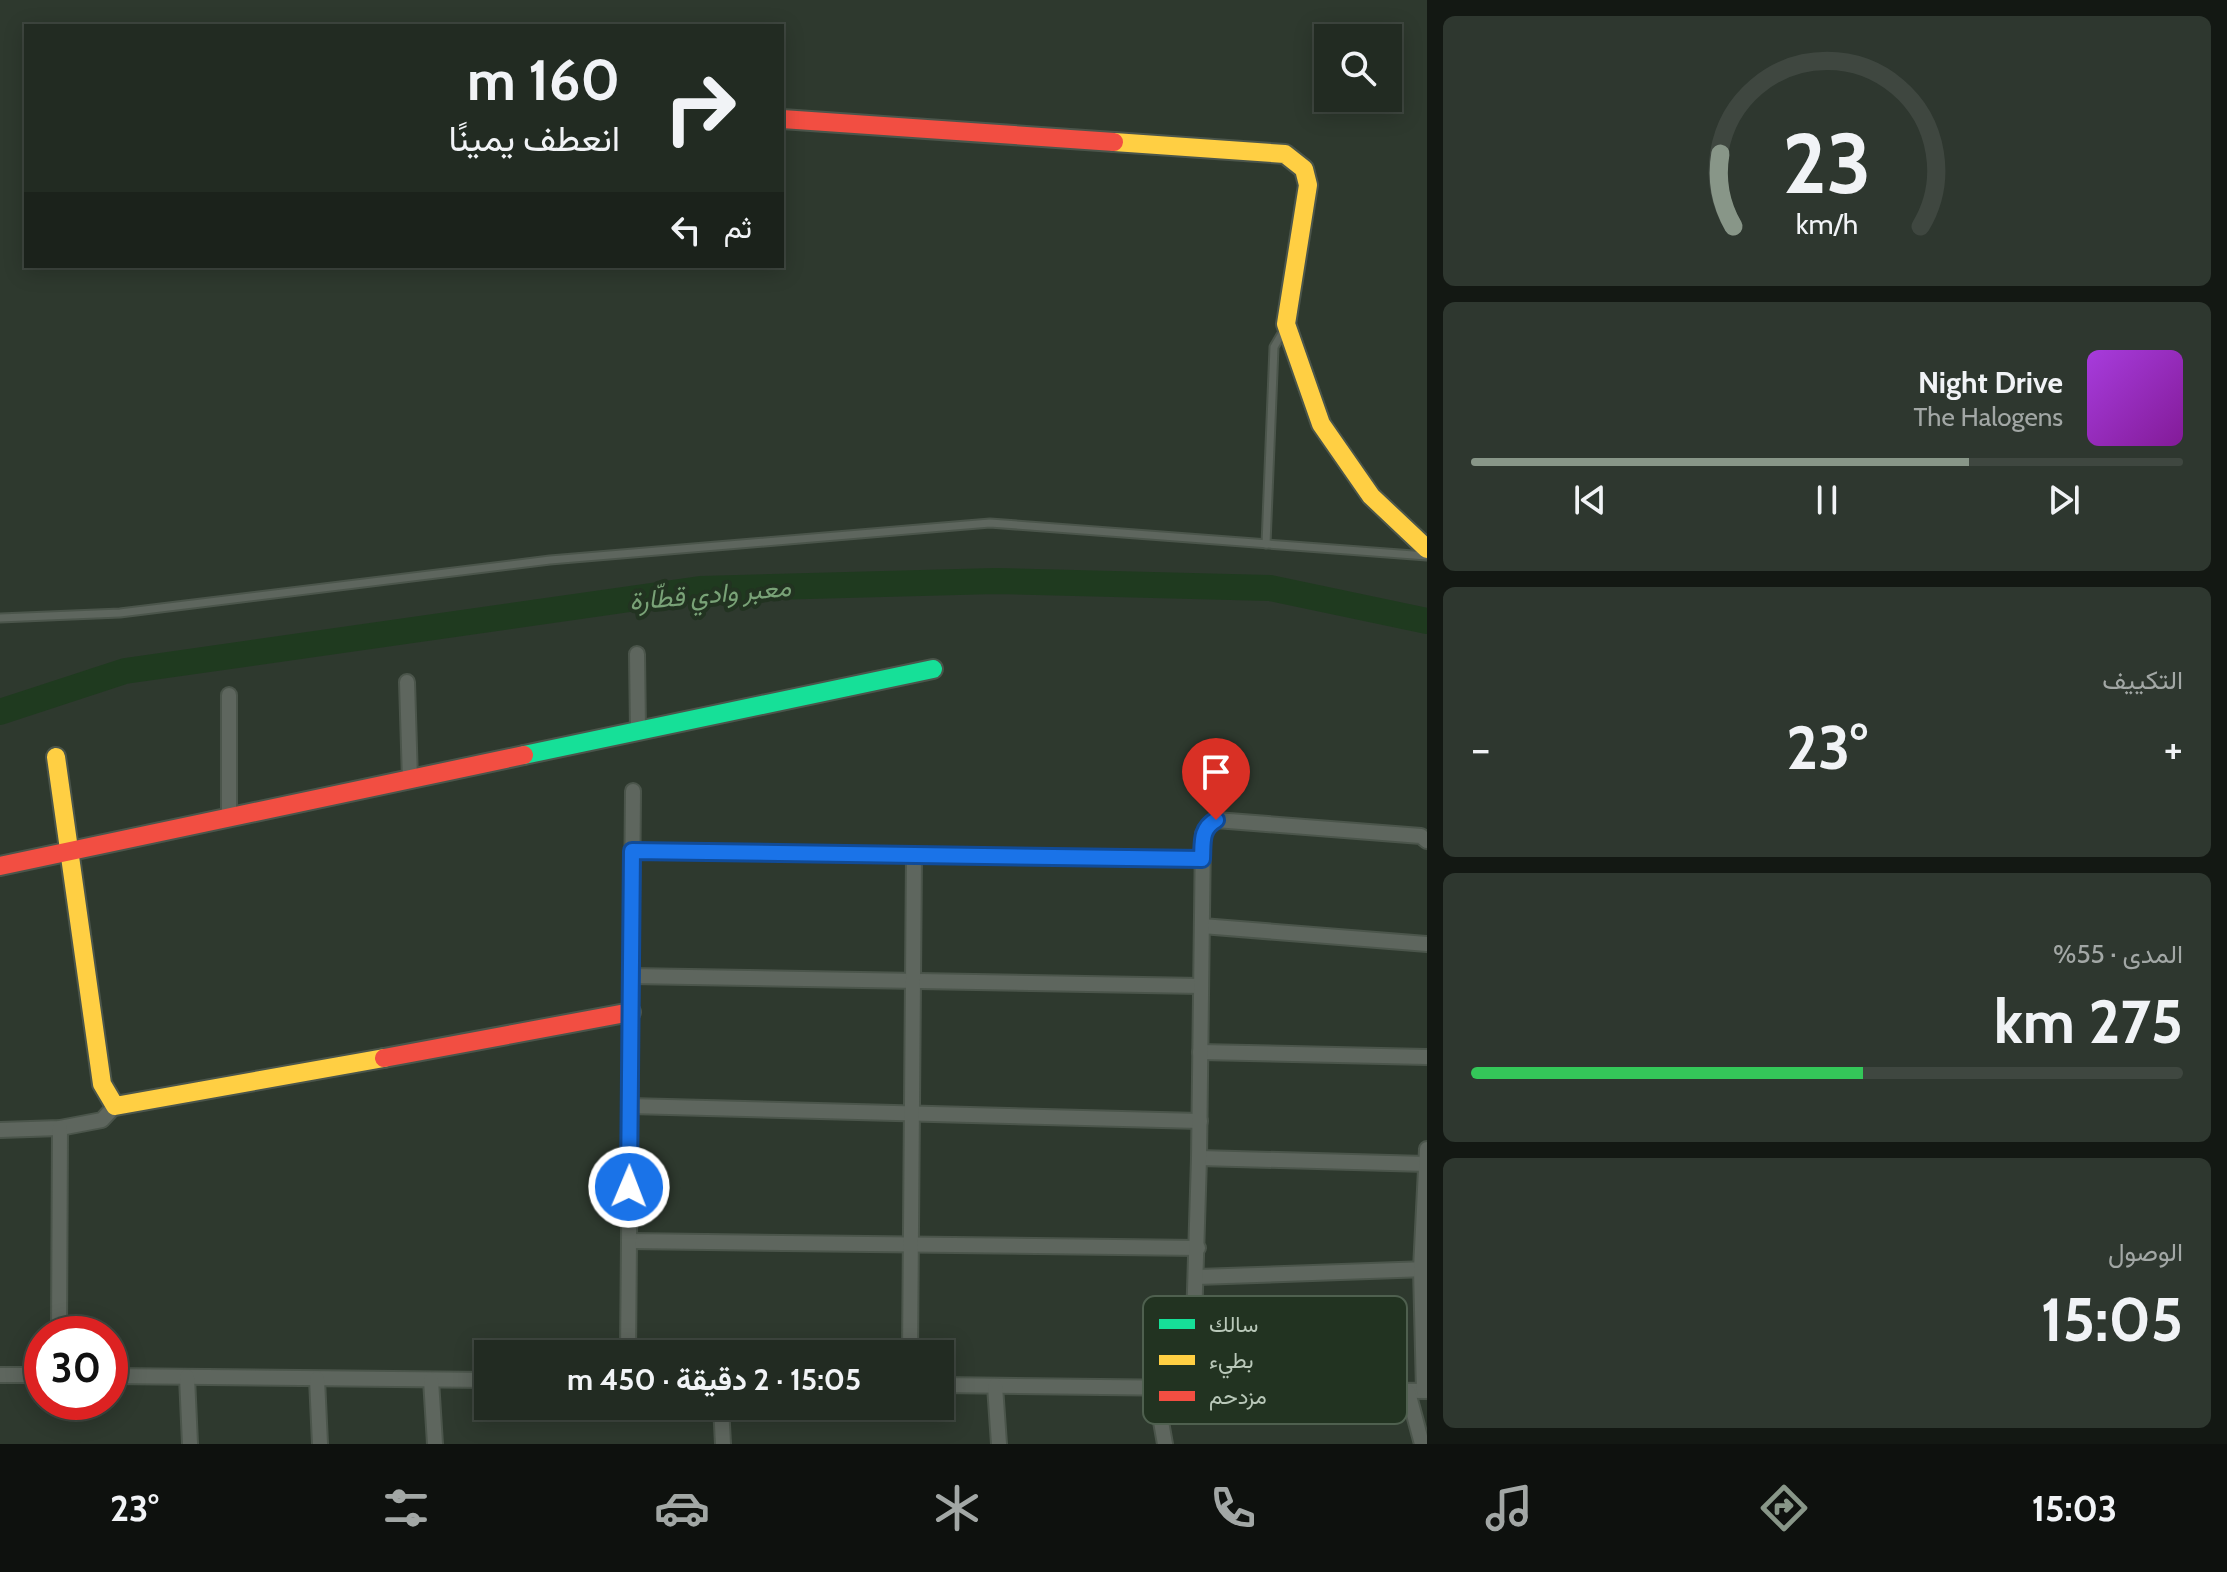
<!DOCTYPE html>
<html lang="ar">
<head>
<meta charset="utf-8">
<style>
	:root { --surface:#222b22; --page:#2e372f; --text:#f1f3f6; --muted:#a2a7a5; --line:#3f4740; --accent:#889688 }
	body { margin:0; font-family:Cabin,Vazirmatn,sans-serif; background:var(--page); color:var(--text); direction:rtl; height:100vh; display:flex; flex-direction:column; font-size:30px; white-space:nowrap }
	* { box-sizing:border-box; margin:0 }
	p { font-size:26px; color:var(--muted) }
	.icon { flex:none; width:44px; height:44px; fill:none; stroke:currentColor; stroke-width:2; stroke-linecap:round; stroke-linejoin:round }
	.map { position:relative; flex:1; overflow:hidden; direction:ltr }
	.details { display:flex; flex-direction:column; gap:16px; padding:16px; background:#131813; width:800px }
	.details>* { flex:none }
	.guide { position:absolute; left:24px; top:24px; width:760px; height:244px; border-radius:0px; box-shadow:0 4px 20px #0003,0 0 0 2px var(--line); direction:rtl; background:#222b22; color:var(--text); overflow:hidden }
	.controls { position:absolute; left:1314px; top:24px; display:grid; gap:16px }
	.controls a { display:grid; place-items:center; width:88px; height:88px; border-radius:0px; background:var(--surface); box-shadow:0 4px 20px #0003,0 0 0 2px var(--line); font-size:40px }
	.speed { position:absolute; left:24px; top:1316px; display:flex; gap:16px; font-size:40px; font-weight:700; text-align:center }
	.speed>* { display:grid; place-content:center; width:104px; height:104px; border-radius:50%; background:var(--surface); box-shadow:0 4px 20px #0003,0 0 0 2px var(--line); line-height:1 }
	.speed .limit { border:12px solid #d22; background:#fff; color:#111 }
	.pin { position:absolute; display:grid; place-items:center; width:68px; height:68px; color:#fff; margin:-82px -34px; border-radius:50% 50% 50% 0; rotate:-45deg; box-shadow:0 0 8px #0007 }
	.pin .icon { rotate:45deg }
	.me { position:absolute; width:88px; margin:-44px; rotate:1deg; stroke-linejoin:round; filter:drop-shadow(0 0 6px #0008) }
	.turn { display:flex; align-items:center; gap:28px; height:168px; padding:0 32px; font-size:36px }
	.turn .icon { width:104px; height:104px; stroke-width:2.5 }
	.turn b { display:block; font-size:56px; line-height:68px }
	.then { display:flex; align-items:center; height:76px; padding:0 32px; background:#0003; gap:16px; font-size:30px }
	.big { font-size:60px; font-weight:700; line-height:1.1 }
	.details .card { flex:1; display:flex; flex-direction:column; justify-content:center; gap:12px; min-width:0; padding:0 28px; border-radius:12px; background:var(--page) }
	.details .dial { align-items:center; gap:0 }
	.dial svg { height:208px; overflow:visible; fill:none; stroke:var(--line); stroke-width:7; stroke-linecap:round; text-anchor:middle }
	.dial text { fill:var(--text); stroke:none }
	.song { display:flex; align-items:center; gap:24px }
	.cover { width:96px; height:96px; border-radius:12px; background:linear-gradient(135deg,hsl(280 70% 55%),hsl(290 70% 35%)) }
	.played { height:8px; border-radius:4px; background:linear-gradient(90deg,var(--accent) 70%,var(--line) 70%) }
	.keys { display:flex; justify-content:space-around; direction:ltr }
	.heat { display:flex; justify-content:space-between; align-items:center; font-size:44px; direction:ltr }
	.charge { height:12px; border-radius:6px; background:linear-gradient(90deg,#34c759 55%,var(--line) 0) }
	.trip { position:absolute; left:474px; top:1340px; width:480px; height:80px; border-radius:0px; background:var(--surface); box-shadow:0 4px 20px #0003,0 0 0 2px var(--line); font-weight:700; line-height:80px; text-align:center; direction:rtl }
	.dock { display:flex; height:128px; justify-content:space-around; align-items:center; background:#0e110e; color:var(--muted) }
	.dock .icon { width:56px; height:56px }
	.dock .active { color:var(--accent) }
	.dock b { font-size:36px; color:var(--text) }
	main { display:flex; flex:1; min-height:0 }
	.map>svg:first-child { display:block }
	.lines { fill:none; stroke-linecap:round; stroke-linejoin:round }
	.river { stroke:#1f3a1f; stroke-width:26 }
	.lane-casing { stroke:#4b554b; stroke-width:11 }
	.street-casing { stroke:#4b554b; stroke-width:18 }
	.fast-casing { stroke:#4b554b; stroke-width:22 }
	.slow-casing { stroke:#4b554b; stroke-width:22 }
	.jam-casing { stroke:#4b554b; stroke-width:22 }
	.lane { stroke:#5e665e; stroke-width:7 }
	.street { stroke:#5e665e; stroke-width:14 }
	.fast { stroke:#16e098; stroke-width:18 }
	.slow { stroke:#ffcf43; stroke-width:18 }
	.jam { stroke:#f24e42; stroke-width:18 }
	.route-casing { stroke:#114b97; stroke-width:20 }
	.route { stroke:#1a73e8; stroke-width:14 }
	.labels { text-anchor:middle; stroke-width:8; stroke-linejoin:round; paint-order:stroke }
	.water-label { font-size:26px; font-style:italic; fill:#79a277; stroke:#223321 }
	.key { fill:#223321; stroke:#4f604f; stroke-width:2 }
	.key-label { font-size:22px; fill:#b9c8b9 }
</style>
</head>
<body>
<main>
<section class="details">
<div class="card dial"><svg viewBox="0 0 100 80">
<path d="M14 69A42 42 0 1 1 86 69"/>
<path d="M14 69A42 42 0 0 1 9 41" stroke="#889688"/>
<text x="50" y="56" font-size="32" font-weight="700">23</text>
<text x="50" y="72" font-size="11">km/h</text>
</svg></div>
<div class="card">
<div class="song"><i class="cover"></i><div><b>Night Drive</b><p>The Halogens</p></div></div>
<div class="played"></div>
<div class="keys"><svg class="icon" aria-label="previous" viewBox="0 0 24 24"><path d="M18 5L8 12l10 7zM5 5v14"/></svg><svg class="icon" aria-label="pause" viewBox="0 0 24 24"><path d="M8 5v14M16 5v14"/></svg><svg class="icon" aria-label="next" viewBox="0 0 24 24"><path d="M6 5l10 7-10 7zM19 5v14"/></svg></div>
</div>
<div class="card"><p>التكييف</p>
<div class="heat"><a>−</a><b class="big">23°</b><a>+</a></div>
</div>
<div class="card"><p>المدى · 55%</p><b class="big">275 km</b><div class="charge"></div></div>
<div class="card"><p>الوصول</p><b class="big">15:05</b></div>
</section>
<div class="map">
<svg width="1427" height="1444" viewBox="0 0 1427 1444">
	<rect width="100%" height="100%" fill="#2e392e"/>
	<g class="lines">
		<!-- river -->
		<polyline class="river" points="0,712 125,671 700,589 996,581 1270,588 1427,621"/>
		<!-- lane casing -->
		<g class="lane-casing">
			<g id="lane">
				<polyline points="1266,544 1274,347 1284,330"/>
				<polyline points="0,618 120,613 550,560 990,523 1427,556"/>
			</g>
		</g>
		<!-- street casing -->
		<g class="street-casing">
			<g id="street">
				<polyline points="637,654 638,731"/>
				<polyline points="407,682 410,780"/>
				<polyline points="229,818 229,695"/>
				<polyline points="632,851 1202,859"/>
				<polyline points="1202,926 1427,944"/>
				<polyline points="631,976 1201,986"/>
				<polyline points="1200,1052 1427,1057"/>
				<polyline points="630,1106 1200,1121"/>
				<polyline points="0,1130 60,1128 102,1120 115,1106"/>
				<polyline points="1199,1158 1427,1164"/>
				<polyline points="629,1241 1198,1248"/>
				<polyline points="1197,1277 1427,1269"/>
				<polyline points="59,1334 60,1128"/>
				<polyline points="628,1354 633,791"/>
				<polyline points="910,1354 914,855"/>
				<polyline points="0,1375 42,1375"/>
				<polyline points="110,1376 488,1380"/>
				<polyline points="187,1377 190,1444"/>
				<polyline points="317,1379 320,1444"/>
				<polyline points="431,1380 435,1444"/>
				<polyline points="940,1385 1427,1391"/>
				<polyline points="995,1386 999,1444"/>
				<polyline points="1155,1388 1165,1444"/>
				<polyline points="1192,1388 1199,1158 1203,834 1207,827 1216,820 1421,836 1427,841"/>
				<polyline points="1424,1391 1421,1269 1427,1149"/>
				<polyline points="1408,1392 1422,1444"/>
				<polyline points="721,1406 723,1444"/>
			</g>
		</g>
		<!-- fast casing -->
		<g class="fast-casing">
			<polyline id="fast" points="524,755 933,669"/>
		</g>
		<!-- slow casing -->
		<g class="slow-casing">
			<g id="slow">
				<polyline points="1114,142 1285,154 1304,169 1308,185 1286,324 1321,424 1371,496 1427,549"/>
				<polyline points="56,757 102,1084 115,1106 384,1058"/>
			</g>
		</g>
		<!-- jam casing -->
		<g class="jam-casing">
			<g id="jam">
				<polyline points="782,119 1114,142"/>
				<polyline points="0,866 524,755"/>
				<polyline points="384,1058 631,1012"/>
			</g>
		</g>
		<!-- lane -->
		<use href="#lane" class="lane"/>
		<!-- street -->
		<use href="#street" class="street"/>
		<!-- fast -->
		<use href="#fast" class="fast"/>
		<!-- slow -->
		<use href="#slow" class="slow"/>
		<!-- jam -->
		<use href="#jam" class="jam"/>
	</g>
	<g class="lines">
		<!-- route casing -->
		<g class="route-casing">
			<path id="route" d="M629 1187 632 851 1202 859C1203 843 1200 829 1216 820"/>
		</g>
		<!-- route -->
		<use href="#route" class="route"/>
	</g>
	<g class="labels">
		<!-- water labels -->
		<g class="water-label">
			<text transform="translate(710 594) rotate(-5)" y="9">معبر وادي قطّارة</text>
		</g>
	</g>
	<!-- legend -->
	<rect x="1143" y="1296" width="264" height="128" rx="12" class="key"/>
	<rect x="1159" y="1319" width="36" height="10" fill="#16e098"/>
	<rect x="1159" y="1355" width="36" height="10" fill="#ffcf43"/>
	<rect x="1159" y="1391" width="36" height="10" fill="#f24e42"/>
	<g class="key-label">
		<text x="1209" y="1332">سالك</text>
		<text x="1209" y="1368">بطيء</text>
		<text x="1209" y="1404">مزدحم</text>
	</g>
</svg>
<div class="controls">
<a><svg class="icon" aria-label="search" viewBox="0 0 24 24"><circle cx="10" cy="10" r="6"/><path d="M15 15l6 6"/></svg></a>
</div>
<div class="speed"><div class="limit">30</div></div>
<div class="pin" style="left:1216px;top:820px;background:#d93025"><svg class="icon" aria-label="arrive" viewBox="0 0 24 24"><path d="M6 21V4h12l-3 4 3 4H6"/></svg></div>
<svg class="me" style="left:629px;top:1187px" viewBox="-20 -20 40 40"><circle r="17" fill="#1a73e8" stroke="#fff" stroke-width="3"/><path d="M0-11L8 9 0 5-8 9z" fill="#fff"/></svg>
<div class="trip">15:05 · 2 دقيقة · 450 m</div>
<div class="guide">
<div class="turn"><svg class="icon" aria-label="right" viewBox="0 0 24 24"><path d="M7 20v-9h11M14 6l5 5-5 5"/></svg><div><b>160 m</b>انعطف يمينًا</div></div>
<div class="then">ثم<svg class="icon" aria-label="left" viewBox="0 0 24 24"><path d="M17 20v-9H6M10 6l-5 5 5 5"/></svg></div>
</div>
</div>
</main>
<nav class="dock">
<b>15:03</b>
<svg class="icon active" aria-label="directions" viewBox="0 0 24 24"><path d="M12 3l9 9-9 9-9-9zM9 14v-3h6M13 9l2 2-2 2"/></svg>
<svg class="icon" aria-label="music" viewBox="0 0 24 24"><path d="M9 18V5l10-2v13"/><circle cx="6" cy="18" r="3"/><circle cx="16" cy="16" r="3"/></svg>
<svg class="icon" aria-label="phone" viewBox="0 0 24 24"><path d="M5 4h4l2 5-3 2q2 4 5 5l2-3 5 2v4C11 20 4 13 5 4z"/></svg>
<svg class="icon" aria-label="climate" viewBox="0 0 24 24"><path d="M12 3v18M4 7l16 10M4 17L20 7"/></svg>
<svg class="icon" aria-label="car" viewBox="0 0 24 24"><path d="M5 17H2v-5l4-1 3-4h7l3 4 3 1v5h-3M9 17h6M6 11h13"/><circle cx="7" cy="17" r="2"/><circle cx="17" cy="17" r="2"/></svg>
<svg class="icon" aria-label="filters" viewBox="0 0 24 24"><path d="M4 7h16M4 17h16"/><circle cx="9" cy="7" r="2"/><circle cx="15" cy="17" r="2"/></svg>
<b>23°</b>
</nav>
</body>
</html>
